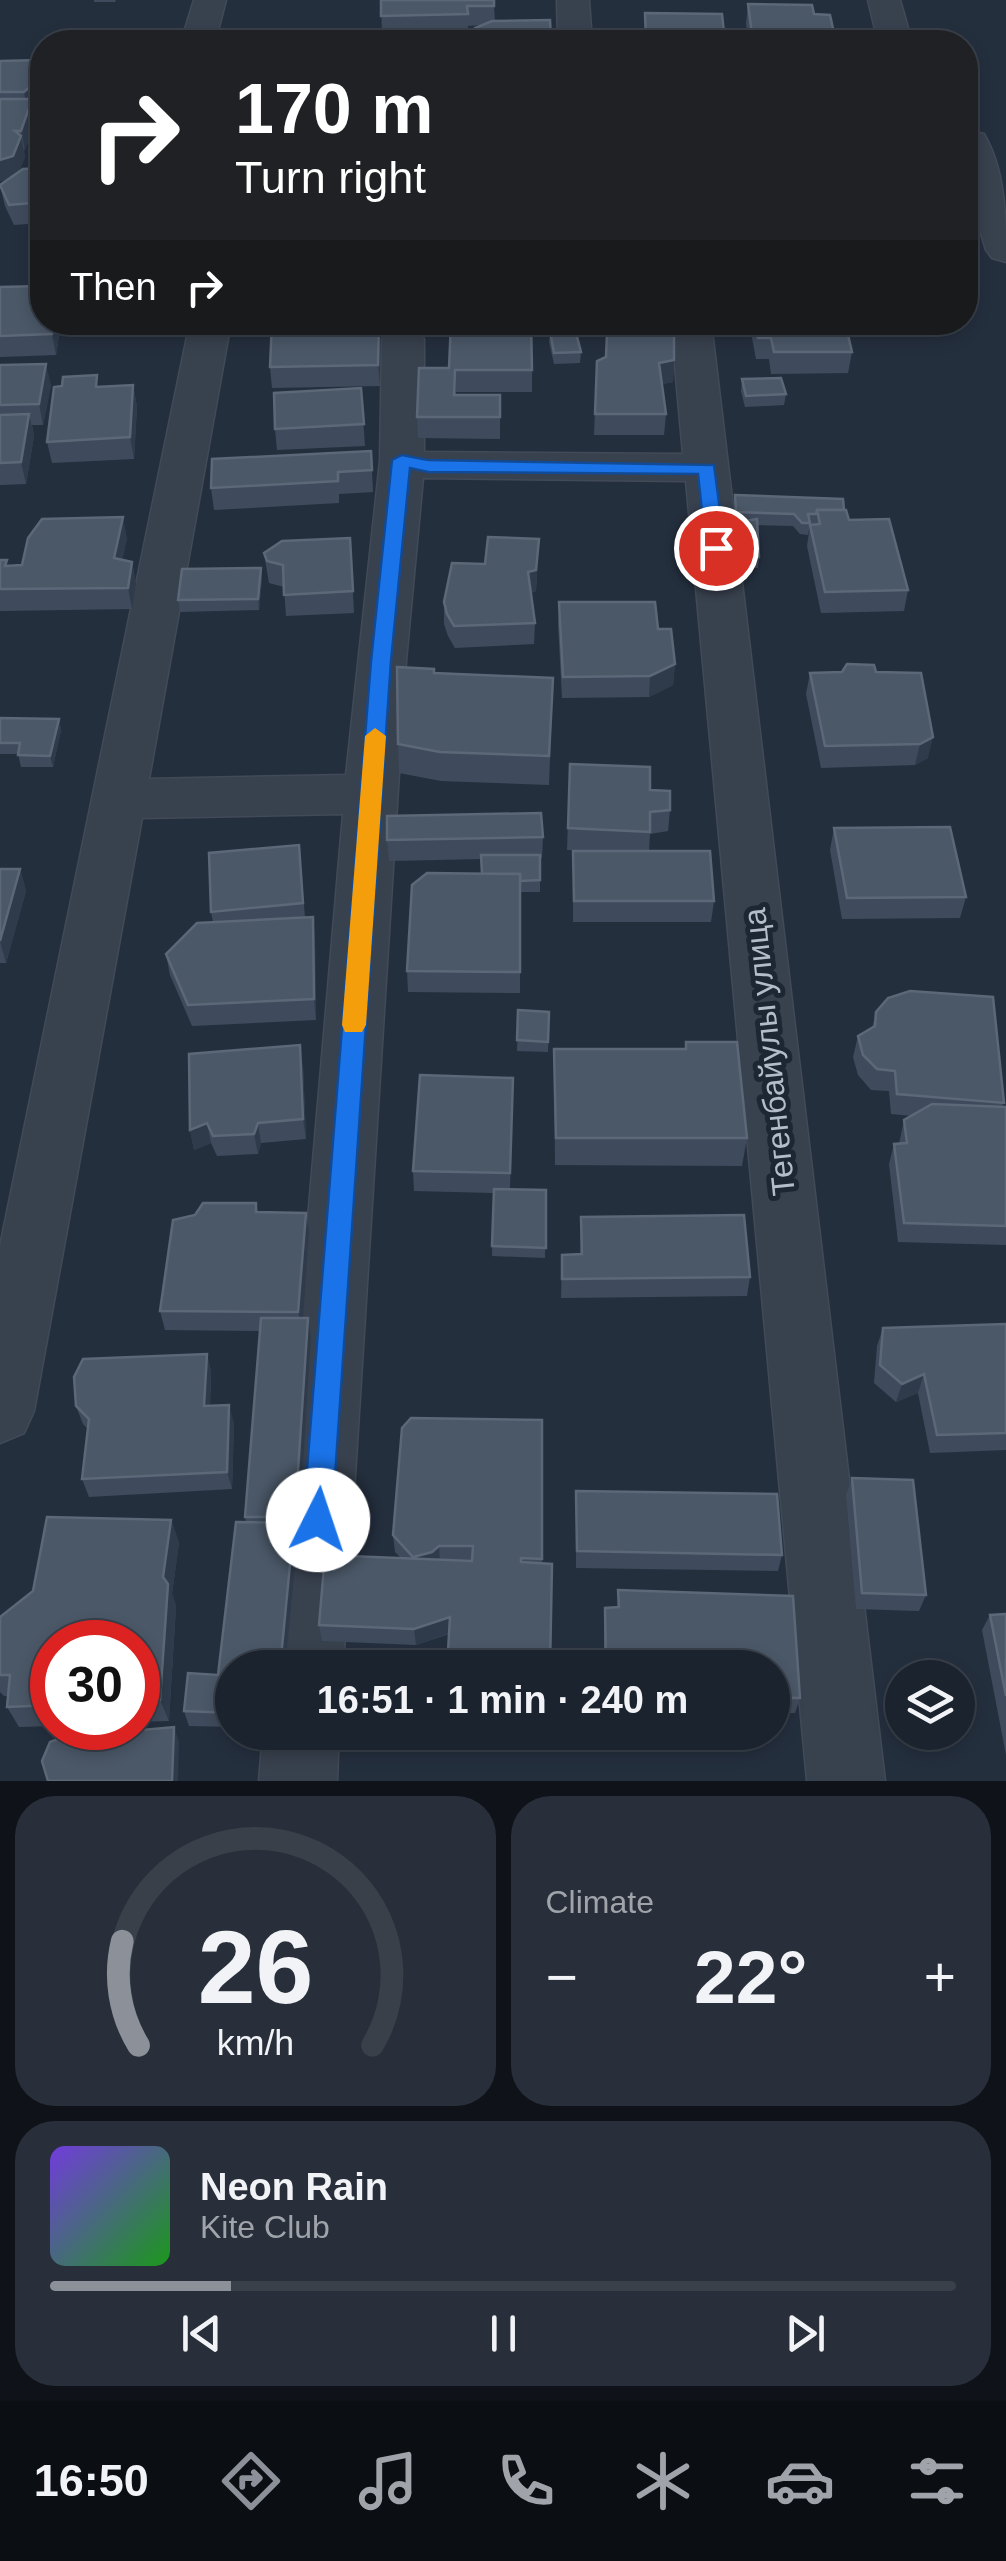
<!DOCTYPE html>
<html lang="en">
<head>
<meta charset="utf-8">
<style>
	:root { --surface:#1b232e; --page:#282f3a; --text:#f1f3f6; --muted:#a0a4aa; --line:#39404a; --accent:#8c9099 }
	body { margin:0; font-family:Helvetica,sans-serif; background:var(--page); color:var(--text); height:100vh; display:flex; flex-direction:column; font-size:38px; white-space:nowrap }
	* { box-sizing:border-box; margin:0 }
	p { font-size:32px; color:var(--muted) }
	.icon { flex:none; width:55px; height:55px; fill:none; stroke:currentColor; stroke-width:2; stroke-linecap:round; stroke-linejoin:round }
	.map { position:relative; height:1781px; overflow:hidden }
	.sheet { display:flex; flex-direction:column; gap:15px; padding:15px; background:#0f1319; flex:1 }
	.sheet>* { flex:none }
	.hud { position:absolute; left:30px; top:30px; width:948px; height:305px; border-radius:40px; box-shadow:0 5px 15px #0003,0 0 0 2px var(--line); background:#202124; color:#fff; overflow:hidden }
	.tools { position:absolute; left:885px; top:1660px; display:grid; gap:20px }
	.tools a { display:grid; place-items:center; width:90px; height:90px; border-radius:50%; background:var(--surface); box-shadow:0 5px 15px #0003,0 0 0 2px var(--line); font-size:50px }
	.speed { position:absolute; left:30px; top:1620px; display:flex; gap:20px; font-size:50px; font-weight:700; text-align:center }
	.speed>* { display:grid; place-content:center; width:130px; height:130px; border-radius:50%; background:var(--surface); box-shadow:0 5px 15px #0003,0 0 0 2px var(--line); line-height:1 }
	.speed .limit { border:15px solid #d22; background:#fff; color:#111 }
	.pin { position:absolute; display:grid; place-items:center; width:85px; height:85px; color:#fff; margin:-42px; border:5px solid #fff; border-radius:50%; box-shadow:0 2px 10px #0007 }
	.me { position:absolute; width:110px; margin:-55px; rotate:4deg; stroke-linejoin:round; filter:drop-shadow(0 0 8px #0008) }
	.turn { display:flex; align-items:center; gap:35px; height:210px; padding:0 40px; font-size:45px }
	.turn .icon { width:130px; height:130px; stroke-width:2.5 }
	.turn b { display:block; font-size:70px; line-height:85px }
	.then { display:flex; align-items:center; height:95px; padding:0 40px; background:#0003; gap:20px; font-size:38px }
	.big { font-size:75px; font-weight:800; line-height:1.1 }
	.sheet .widget { flex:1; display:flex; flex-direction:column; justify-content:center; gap:15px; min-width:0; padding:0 35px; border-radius:40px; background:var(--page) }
	.sheet .dial { align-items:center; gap:0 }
	.dial svg { height:260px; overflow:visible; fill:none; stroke:var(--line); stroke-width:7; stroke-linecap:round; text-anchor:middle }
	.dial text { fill:var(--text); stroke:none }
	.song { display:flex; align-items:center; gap:30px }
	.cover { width:120px; height:120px; border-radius:15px; background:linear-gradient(135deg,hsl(260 70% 55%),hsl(120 70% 35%)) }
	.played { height:10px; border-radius:5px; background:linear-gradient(90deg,var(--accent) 20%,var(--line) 20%) }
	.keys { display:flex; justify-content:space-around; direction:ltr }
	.heat { display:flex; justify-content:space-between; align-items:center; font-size:55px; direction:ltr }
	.sheet .tiles { flex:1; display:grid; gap:15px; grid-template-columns:1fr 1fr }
	.widget:last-child { grid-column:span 2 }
	.trip { position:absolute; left:215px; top:1650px; width:575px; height:100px; border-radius:50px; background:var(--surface); box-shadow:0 5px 15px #0003,0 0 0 2px var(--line); font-weight:800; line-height:100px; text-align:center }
	.menu { display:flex; height:160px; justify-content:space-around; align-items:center; background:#0b0e12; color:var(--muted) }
	.menu .icon { width:70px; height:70px }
	.menu .on { color:var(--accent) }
	.menu b { font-size:45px; color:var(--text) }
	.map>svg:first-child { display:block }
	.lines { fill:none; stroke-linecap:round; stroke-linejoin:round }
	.street-casing { stroke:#414a57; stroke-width:3 }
	.street { fill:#38414e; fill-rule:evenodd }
	.wall { fill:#3f4b5c }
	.shaded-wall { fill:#2f3b4b }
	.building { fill:#4b5868; stroke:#5c6777; stroke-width:2.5 }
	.route { fill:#1a73e8; stroke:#114b97; stroke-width:2.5 }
	.slow { fill:#f59e0b }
	.labels { text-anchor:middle; stroke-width:10; stroke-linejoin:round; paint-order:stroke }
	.street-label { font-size:32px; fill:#b4bcc9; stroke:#1d2633 }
</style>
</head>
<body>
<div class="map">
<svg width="1006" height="1781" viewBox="0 0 1006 1781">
	<rect width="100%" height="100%" fill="#242f3e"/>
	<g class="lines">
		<!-- street casing -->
		<g class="street-casing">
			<g id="street">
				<polygon points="194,0 226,0 215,42 181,42"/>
				<polygon points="557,0 589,0 592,42 558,42"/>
				<polygon points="868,0 900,0 912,42 878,42"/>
				<path d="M971 131 984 134C1006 172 1006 219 1006 262L992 258 986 250 965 181V133Z"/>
				<polygon points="190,322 231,322 149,779 346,775 380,461 382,339 388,330 403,327 418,330 424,339 424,452 683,454 671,322 711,322 885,1781 807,1781 686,481 423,478 406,661 343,1668 269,1668 343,814 142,818 34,1411 24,1433 0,1443 0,1246"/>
				<polygon points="263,1732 339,1732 337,1781 259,1781"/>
			</g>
		</g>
		<!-- street -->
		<use href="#street" class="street"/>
	</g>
	<!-- wall -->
	<g class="wall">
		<polygon points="94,0 116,0 115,2 94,2"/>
		<polygon points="381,0 494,6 495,21 550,20 551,42 460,42 476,41 475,28 482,25 468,26 468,34 382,36"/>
		<polygon points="748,4 814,14 836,42 748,42 746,24"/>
		<polygon points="0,61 42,64 42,100 34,107 36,119 24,151 25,157 19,172 42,168 42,223 14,225 5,206 0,185 9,179 0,181"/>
		<polygon points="0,287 61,322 56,355 0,357"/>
		<polygon points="272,322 386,322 386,329 380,330 380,386 272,388 270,367"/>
		<polygon points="543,322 572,322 572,329 581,352 580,363 554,364 549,342 550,331 543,331"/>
		<polygon points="644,322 677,322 676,332 644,332"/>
		<polygon points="749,322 845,322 852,352 848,373 771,374 769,359 756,359"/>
		<polygon points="674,360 673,382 662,384 666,414 664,435 594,435 597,361"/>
		<polygon points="0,365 51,385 43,425 32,425 34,436 26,484 0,485"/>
		<polygon points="419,368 532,370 532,392 456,392 456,395 500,395 500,439 418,438 417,417"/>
		<polygon points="742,379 786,394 784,405 745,407 741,391"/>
		<polygon points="133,385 137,407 134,459 52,463 47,442 99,387"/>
		<polygon points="361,388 365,446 277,450 275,429"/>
		<polygon points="371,451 373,492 339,494 339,503 214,510 211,488"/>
		<polygon points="735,495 844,510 849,520 908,590 904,611 821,613 807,546 810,525 808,535 800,534 793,526 757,525 759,557 758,568 735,568 733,534 735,523"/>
		<polygon points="127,538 122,560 132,562 136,584 132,609 0,611 0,560 8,566 22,565"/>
		<polygon points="350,538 354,613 286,616 284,587 269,583 264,553"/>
		<polygon points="539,539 536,591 531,593 535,623 534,644 455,648 448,636 444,624 444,602 485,564"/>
		<polygon points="261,568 262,579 259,610 180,612 178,600"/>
		<polygon points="559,602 658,629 675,664 673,685 649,697 562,698 558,624"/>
		<polygon points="876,672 928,758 915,765 821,768 806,694 810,673"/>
		<polygon points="434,673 553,678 549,785 441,781 399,773 398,744"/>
		<polygon points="0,718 59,719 61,730 53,767 21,767 18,754 0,754"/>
		<polygon points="570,764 650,790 670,810 668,831 650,834 649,851 714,901 711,922 573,922 573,851 604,851 567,850"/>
		<polygon points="834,828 966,897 960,918 842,919 830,850"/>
		<polygon points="543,837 542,858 540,858 540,892 520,892 520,993 408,992 407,971 482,874 482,859 389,861 387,840"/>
		<polygon points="299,845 305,918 315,938 316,1020 192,1026 170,975 166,954 213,922 211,912"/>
		<polygon points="0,869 20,869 26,891 6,963 0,963"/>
		<polygon points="518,1010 549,1012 548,1052 517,1051"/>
		<polygon points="876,1012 1004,1103 1002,1106 1006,1107 1006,1245 898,1242 889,1164 894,1144 899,1144 904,1120 912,1116 891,1114 889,1091 871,1090 858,1075 853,1057 858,1036 872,1028"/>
		<polygon points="686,1042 747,1138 742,1166 555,1165 554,1049 685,1049"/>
		<polygon points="303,1066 306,1139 261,1143 258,1154 217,1156 211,1143 194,1150 190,1130"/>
		<polygon points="513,1078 510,1189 546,1190 545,1258 492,1256 493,1193 414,1191 413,1171"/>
		<polygon points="256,1203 258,1212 309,1232 302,1318 311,1337 299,1534 296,1534 298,1540 285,1668 232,1668 232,1727 189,1726 184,1711 218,1675 246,1522 245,1517 260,1331 165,1330 160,1311"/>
		<polygon points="581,1217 750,1277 747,1296 561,1298 562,1255 580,1254"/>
		<polygon points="1006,1324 1006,1450 930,1453 918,1393 896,1402 874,1383 877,1346 883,1328"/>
		<polygon points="207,1354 211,1372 210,1406 234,1423 232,1489 89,1497 82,1479 88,1429 83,1424 76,1406"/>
		<polygon points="542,1420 542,1563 449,1634 416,1645 322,1641 319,1625 401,1558 395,1552 393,1535"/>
		<polygon points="852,1478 926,1595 919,1611 856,1609 846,1495"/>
		<polygon points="576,1491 782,1555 778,1571 576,1568"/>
		<polygon points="171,1520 179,1543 172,1594 176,1606 169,1721 138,1722 138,1642 52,1642 52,1726 19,1727 7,1707 8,1696 4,1696 0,1692 0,1617"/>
		<polygon points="618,1590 793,1596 800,1698 795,1713 772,1713 772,1668 604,1668 604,1623 605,1608 617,1607"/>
		<polygon points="1006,1614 1006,1755 982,1630 990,1615"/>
	</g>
	<!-- shaded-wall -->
	<g class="shaded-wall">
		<polygon points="42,76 42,100 34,107 36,119 25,151 21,131 28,111 24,92"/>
		<polygon points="21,136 25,157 17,177 0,181 0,160"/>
		<polygon points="54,322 61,322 56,355 52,334"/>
		<polygon points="380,322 380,386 378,365"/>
		<polygon points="674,360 673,382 658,385 659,363"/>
		<polygon points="46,364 51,385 43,425 39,404"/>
		<polygon points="133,385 137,407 134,459 130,437"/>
		<polygon points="29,414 34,436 26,484 21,462"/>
		<polygon points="123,517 127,538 118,580 114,558"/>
		<polygon points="539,539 536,591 528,593 528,572"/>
		<polygon points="132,562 136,584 132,609 128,588"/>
		<polygon points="261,568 262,579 259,610 258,599"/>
		<polygon points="675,664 673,685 649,697 650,676"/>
		<polygon points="59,719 61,730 53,767 50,756"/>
		<polygon points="933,737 928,758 915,765 920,744"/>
		<polygon points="20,869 26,891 6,963 0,941"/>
		<polygon points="313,917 315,938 316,1020 314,999"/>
		<polygon points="300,1045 303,1066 306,1139 303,1119"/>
		<polygon points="207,1123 211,1143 194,1150 190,1130"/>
		<polygon points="258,1123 261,1143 258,1154 254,1134"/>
		<polygon points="306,1213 309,1232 302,1331 298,1312"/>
		<polygon points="308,1318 311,1337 299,1534 295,1517"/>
		<polygon points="207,1354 211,1372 209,1424 204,1406"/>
		<polygon points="924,1374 918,1393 896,1402 902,1384"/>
		<polygon points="229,1405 234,1423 232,1489 227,1472"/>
		<polygon points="171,1520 179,1543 172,1594 176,1606 169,1721 160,1700 163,1577"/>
		<polygon points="294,1523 298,1540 285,1668 280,1668"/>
		<polygon points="439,1546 440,1562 414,1573 413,1557"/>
		<polygon points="450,1617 450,1633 416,1645 414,1629"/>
		<polygon points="174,1727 179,1742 178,1781 172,1781"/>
	</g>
	<!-- building -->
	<g class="building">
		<polygon points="381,0 494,0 494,6 467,6 468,14 381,16"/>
		<polygon points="748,4 812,5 814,14 830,15 836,42 753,42"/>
		<polygon points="645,13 722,14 725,42 646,42"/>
		<polygon points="550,20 551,38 537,38 538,42 460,42 512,40 476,38 475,28 492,21"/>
		<polygon points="39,60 42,64 42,76 24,92 0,92 0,61"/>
		<polygon points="0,99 32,99 21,131 15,131 21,136 13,156 0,160"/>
		<polygon points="42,168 42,202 9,205 0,185 23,169"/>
		<polygon points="42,286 42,322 54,322 52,334 0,336 0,287"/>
		<polygon points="272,322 379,322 378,365 270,367"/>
		<polygon points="451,322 531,322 532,370 455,370 454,395 500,395 500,417 417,417 419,368 449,368"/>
		<polygon points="755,322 845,322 852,352 774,352 771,338 758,338"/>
		<polygon points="575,329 581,352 554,353 550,331"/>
		<polygon points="607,333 674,334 674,360 659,363 666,414 595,414 597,361 606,357"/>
		<polygon points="46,364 39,404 0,405 0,365"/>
		<polygon points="97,375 96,387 133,385 130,437 47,442 54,387 62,386 63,377"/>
		<polygon points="781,378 786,394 746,396 742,379"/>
		<polygon points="361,388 364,424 275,429 274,393"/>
		<polygon points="29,414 21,462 0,463 0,415"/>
		<polygon points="371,451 372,470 338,472 338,481 211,488 212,459"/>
		<polygon points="735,495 843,499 844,510 817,510 816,514 808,514 810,523 802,523 794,514 736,512"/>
		<polygon points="817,510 846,510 849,520 889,519 908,590 825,592 810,525 820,524"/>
		<polygon points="123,517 114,558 132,562 128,588 0,589 0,560 7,560 5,566 22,565 28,538 42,519"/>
		<polygon points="757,519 759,557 736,556 734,523"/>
		<polygon points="488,537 539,539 536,570 528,572 535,623 454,626 447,614 444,602 452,563 485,564"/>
		<polygon points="350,538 353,591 284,595 283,565 267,561 264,553 282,541"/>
		<polygon points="261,568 258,599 178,600 182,569"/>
		<polygon points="559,602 655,602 658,629 671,629 675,664 650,676 563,677"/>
		<polygon points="847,664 874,665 876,672 921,673 933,737 920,744 825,746 810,673 842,672"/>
		<polygon points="397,667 434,669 434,673 553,678 549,756 440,752 398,744"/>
		<polygon points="0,718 59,719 50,756 18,755 20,743 0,743"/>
		<polygon points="570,764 650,767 650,790 670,791 670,810 650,812 650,832 568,828"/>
		<polygon points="541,813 543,837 387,840 387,816"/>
		<polygon points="950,827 966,897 847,898 834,828"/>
		<polygon points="299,845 303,903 211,912 209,853"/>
		<polygon points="573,851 710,851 714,901 574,901"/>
		<polygon points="481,855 540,855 540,880 520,881 520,874 482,874"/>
		<polygon points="0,869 20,869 0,941"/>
		<polygon points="427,873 520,874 520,972 407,971 412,885"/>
		<polygon points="313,917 314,999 188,1005 166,954 197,923"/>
		<polygon points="910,991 993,997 1004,1103 897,1094 895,1071 877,1069 863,1055 858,1036 875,1026 876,1012 888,998"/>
		<polygon points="518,1010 549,1012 548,1042 517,1040"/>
		<polygon points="686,1042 737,1042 747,1138 556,1138 554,1049 686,1049"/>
		<polygon points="300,1045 303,1119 258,1123 254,1134 213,1136 207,1123 190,1130 189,1054"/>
		<polygon points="420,1075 513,1078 510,1173 413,1171"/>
		<polygon points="932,1104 1006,1107 1006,1226 904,1223 894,1144 907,1143 904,1120"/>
		<polygon points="494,1189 546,1190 546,1248 492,1246"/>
		<polygon points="203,1203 256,1203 256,1212 306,1213 298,1312 160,1311 173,1220 195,1215"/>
		<polygon points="744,1215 750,1277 562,1279 562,1255 582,1254 581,1217"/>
		<polygon points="261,1318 308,1318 295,1517 245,1517"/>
		<polygon points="1006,1324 1006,1433 937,1435 924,1374 902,1384 880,1365 883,1328"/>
		<polygon points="207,1354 204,1406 229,1405 227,1472 82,1479 89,1419 76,1406 74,1377 83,1359"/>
		<polygon points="411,1418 542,1420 542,1559 521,1558 521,1562 552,1564 550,1668 447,1668 450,1617 414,1629 319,1625 325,1555 472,1561 473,1546 439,1546 432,1552 413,1557 393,1535 402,1428"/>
		<polygon points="852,1478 913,1480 926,1595 862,1593"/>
		<polygon points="576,1491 777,1494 782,1555 577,1551"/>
		<polygon points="47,1517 171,1520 163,1577 168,1584 160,1700 138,1701 138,1642 52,1642 52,1705 7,1707 10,1675 0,1675 0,1617 33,1591"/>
		<polygon points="236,1522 294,1523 280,1668 232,1668 232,1713 184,1711 188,1673 218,1675"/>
		<polygon points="618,1590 793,1596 800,1698 772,1698 772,1668 606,1668 605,1608 619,1607"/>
		<polygon points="1006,1614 1006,1696 990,1615"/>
		<polygon points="174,1727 172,1781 48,1781 42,1761 50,1742 63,1737"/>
	</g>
	<!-- route -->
	<polygon class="route" points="402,455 428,460 714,465 725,548 716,554 706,548 698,474 428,472 410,468 391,661 332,1520 328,1530 318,1534 307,1530 303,1520 371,661 392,460"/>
	<!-- slow -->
	<polygon class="slow" points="375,728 386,736 366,1025 362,1032 345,1032 342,1025 365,736"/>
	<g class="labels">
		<!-- street labels -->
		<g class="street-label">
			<text transform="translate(769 1052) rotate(-96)" y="11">Тегенбайулы улица</text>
		</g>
	</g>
</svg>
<div class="tools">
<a><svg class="icon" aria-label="layers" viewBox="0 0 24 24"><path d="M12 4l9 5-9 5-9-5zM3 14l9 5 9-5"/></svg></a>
</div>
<div class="speed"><div class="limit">30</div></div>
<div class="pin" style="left:716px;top:548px;background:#d93025"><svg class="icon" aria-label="arrive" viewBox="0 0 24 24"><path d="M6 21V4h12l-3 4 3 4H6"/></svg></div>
<svg class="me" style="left:318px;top:1520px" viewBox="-20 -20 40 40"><circle r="19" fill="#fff"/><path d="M0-13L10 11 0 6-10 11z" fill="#1a73e8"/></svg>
<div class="trip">16:51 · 1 min · 240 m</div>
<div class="hud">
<div class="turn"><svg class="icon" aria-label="right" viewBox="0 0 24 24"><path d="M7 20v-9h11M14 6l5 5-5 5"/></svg><div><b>170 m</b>Turn right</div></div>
<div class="then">Then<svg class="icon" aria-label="right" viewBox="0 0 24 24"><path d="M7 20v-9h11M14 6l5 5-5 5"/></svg></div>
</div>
</div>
<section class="sheet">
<div class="tiles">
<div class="widget dial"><svg viewBox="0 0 100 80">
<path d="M14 69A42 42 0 1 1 86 69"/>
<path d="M14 69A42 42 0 0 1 9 37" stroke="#8c9099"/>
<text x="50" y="56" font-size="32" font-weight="700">26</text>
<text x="50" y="72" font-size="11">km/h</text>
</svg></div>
<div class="widget"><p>Climate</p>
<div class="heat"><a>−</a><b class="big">22°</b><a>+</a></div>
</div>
<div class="widget">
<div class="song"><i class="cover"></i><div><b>Neon Rain</b><p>Kite Club</p></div></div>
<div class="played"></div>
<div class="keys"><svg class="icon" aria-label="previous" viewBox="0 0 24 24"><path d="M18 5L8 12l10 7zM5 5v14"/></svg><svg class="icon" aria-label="pause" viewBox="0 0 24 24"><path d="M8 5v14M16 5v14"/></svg><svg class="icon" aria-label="next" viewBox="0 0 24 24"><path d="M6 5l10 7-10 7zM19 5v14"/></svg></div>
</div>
</div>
</section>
<nav class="menu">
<b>16:50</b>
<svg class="icon on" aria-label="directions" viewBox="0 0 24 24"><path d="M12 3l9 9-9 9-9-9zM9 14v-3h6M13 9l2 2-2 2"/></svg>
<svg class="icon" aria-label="music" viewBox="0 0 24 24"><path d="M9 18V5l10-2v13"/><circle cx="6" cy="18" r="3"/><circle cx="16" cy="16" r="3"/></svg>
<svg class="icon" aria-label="phone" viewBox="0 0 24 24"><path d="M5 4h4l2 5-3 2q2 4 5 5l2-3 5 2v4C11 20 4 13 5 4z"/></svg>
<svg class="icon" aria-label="climate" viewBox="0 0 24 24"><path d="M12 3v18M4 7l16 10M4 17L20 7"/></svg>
<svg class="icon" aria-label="car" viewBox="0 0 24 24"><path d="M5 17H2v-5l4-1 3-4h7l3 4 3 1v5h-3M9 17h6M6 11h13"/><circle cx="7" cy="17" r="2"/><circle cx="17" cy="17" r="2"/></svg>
<svg class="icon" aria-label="filters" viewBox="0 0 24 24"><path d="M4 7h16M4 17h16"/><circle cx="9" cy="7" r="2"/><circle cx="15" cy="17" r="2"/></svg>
</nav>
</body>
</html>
